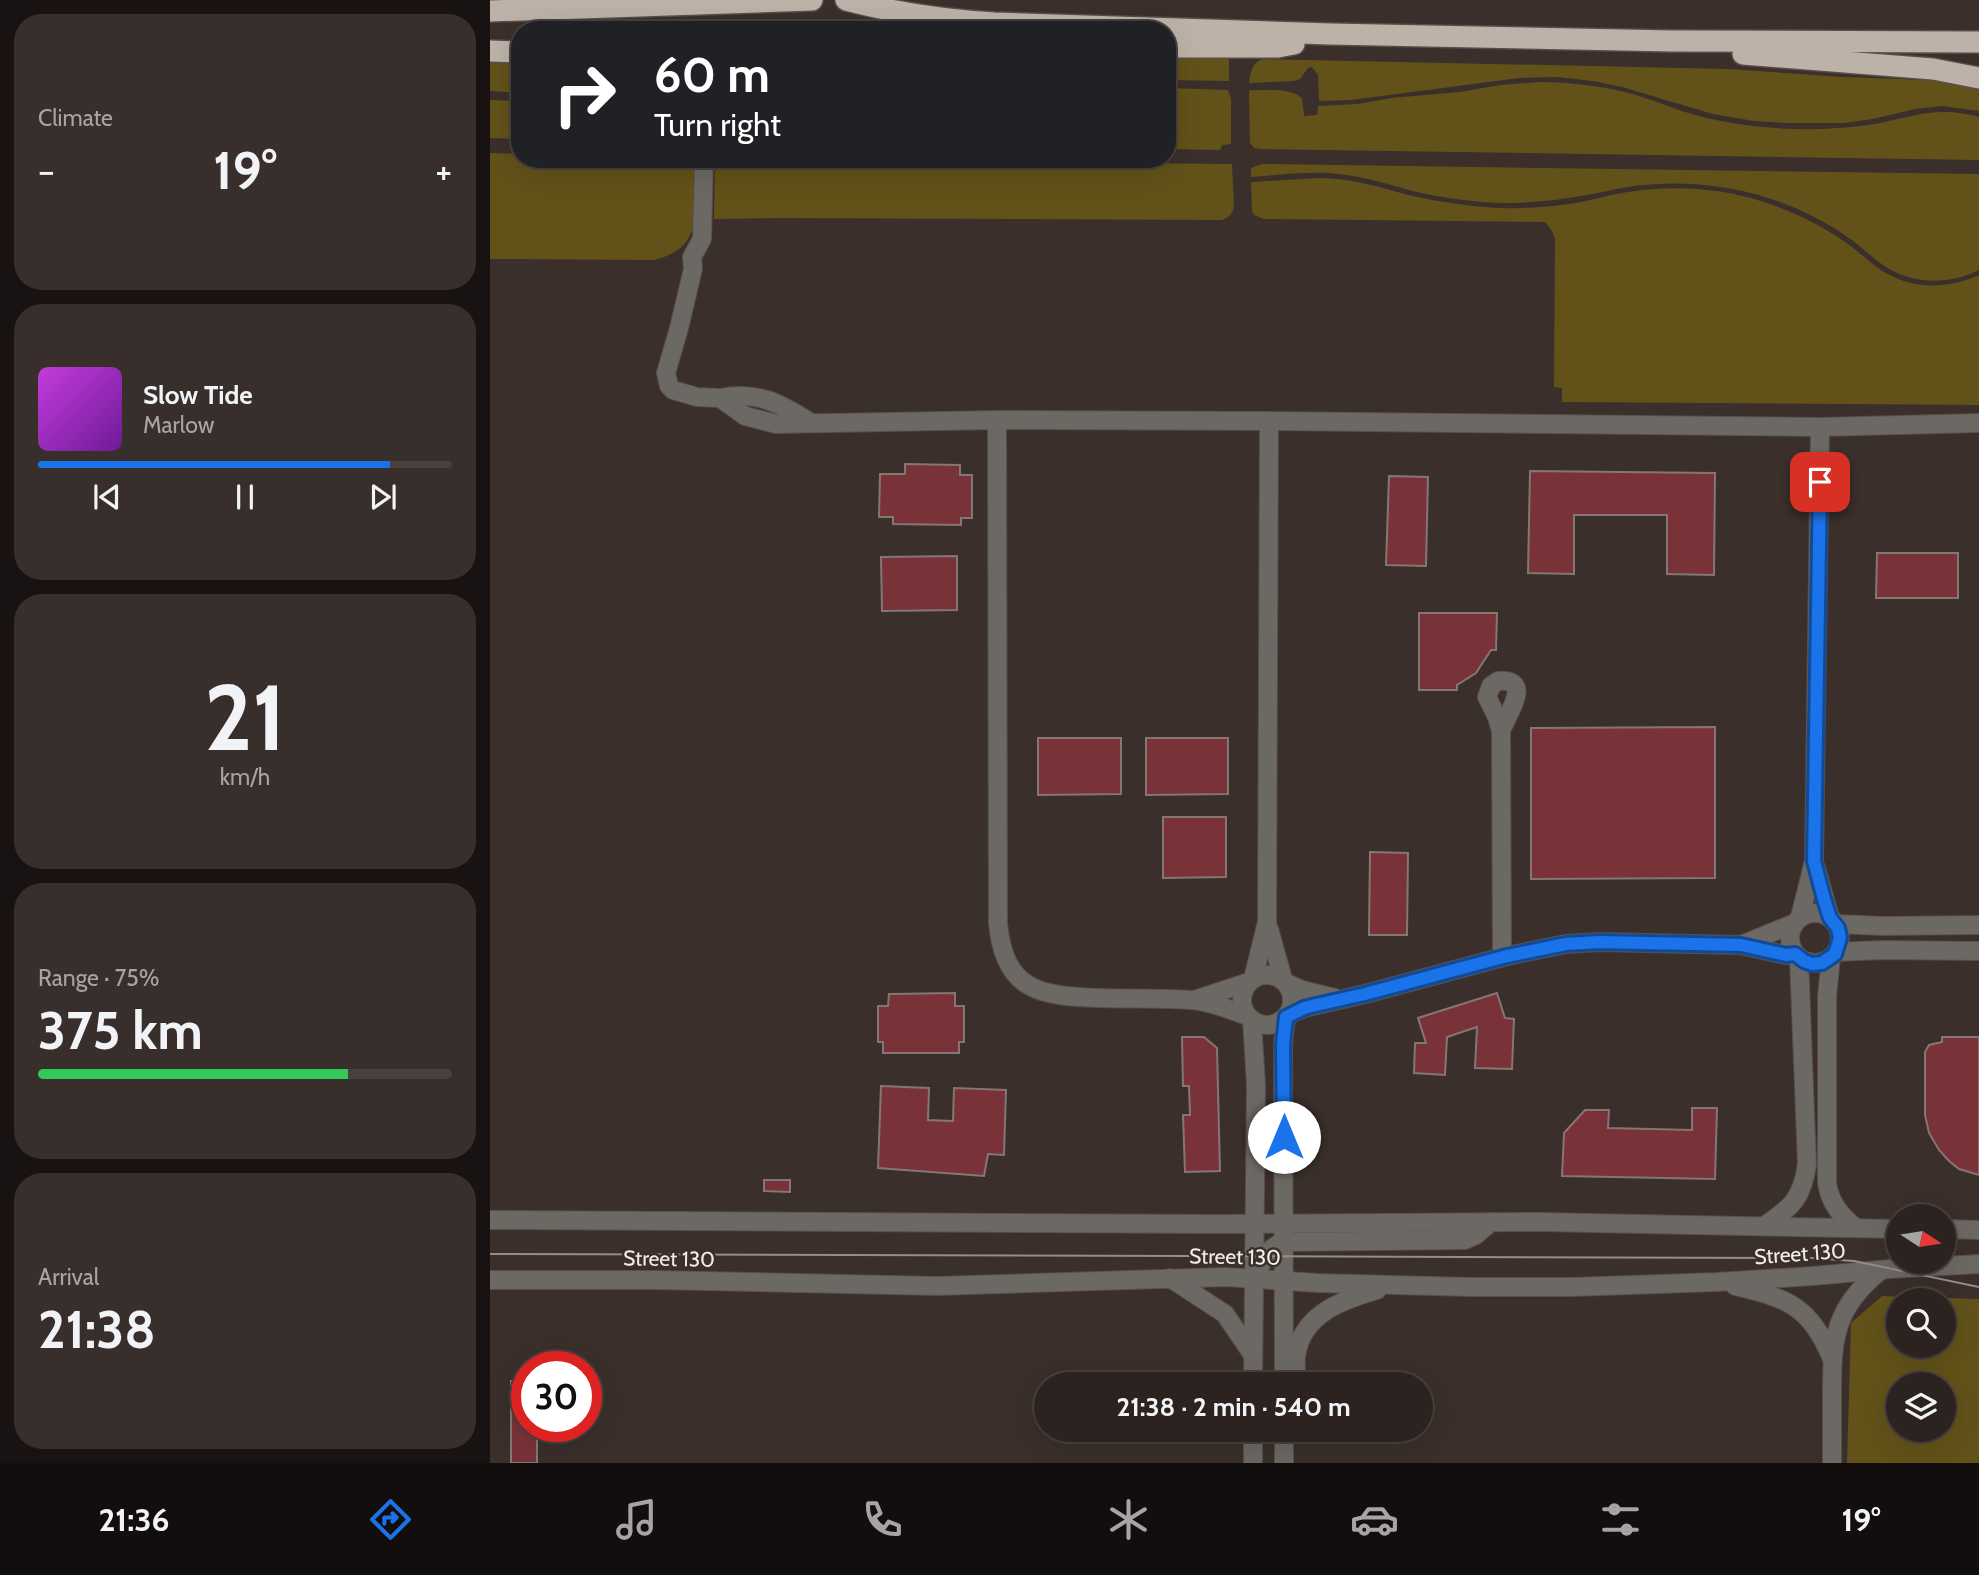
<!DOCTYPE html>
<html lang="en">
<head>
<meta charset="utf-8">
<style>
	:root { --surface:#2c2320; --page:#382f2d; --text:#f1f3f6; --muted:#a6a4a5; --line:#48403e; --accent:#1a73e8 }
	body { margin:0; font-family:Cabin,sans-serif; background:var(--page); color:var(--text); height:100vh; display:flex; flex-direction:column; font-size:26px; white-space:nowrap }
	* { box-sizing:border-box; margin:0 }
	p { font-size:23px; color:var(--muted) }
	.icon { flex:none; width:38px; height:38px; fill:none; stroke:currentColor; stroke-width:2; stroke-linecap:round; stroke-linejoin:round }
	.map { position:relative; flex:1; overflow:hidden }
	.sheet { display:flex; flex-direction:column; gap:14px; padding:14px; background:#181312; width:490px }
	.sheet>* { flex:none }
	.banner { position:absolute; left:21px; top:21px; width:665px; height:147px; border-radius:28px; box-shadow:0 7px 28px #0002,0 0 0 2px var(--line); background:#202124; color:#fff; overflow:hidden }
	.needle { width:46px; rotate:102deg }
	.buttons { position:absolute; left:1396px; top:1204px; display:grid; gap:14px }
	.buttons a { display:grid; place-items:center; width:70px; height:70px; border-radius:50%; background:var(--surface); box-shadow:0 7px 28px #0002,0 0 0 2px var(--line); font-size:35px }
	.speed { position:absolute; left:21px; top:1351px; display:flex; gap:14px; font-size:35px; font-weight:700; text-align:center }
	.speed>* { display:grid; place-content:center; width:91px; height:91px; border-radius:50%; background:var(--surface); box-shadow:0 7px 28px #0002,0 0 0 2px var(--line); line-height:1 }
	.speed .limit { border:10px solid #d22; background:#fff; color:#111 }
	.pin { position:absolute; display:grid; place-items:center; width:60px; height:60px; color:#fff; margin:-30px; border-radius:14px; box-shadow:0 4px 10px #0006 }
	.me { position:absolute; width:77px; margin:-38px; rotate:0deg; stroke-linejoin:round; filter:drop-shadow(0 0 5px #0008) }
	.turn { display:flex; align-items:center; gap:24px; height:147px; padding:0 28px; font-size:32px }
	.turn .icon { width:91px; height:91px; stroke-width:2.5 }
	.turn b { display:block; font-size:49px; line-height:60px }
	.big { font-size:52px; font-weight:800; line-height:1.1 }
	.sheet .widget { flex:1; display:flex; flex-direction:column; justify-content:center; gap:10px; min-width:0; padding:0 24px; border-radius:28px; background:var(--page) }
	.sheet .dial { align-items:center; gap:0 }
	.dial b { font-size:91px; line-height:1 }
	.song { display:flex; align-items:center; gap:21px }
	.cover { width:84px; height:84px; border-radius:10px; background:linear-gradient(135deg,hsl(290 70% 55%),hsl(280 70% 35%)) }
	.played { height:7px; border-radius:4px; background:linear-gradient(90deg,var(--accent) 85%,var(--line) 85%) }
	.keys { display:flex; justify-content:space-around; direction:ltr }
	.heat { display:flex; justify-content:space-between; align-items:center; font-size:38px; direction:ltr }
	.charge { height:10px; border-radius:5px; background:linear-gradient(90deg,#34c759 75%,var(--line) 0) }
	.trip { position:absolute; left:544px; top:1372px; width:399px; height:70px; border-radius:35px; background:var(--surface); box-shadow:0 7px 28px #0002,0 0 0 2px var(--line); font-weight:800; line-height:70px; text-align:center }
	.dock { display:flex; height:112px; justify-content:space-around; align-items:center; background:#120e0d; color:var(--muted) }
	.dock .icon { width:49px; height:49px }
	.dock .on { color:var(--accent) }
	.dock b { font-size:32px; color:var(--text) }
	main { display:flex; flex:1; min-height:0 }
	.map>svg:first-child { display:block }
	.green { fill:#62521a; fill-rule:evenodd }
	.building { fill:#7a3239; stroke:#857676; stroke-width:2 }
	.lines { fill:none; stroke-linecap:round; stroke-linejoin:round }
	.minor-casing { stroke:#584d49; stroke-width:20 }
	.highway-casing { stroke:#584d49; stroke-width:24 }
	.minor { stroke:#6c6864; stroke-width:18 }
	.highway { stroke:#bcb2a8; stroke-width:21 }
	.tram { stroke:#968c88; stroke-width:2 }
	.route-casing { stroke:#114b97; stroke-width:18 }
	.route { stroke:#1a73e8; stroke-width:12 }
	.labels { text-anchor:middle; stroke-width:5; stroke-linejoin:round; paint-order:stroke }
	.street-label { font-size:21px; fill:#f5edea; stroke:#3a2f2a }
</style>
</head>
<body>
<main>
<section class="sheet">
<div class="widget"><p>Climate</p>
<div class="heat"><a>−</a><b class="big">19°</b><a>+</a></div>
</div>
<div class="widget">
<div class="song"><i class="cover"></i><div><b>Slow Tide</b><p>Marlow</p></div></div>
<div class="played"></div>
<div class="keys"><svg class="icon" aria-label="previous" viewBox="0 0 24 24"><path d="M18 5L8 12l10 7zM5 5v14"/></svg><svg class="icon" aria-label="pause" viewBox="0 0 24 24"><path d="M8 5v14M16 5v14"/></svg><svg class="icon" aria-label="next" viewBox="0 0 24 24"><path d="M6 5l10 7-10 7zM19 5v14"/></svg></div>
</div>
<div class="widget dial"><b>21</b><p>km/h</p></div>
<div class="widget"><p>Range · 75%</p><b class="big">375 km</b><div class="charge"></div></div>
<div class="widget"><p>Arrival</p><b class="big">21:38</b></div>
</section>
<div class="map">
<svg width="1489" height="1463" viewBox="0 0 1489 1463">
	<rect width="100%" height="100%" fill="#3a2f2a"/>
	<!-- green -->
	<g class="green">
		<polygon points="677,53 739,56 739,81 677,80"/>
		<polygon points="0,58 30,58 30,93 0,91"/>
		<path d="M774 59 1237 69 1354 77 1461 81 1489 86V111L1452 106 1425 109 1383 119 1354 123H1297L1264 121 1223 114 1132 87 1103 81 1067 77 1029 78 861 100 829 101 828 75 822 67 818 68 810 79 804 81 759 83C761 72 762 61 774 59Z"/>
		<path d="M1050 82C1080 82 1110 86 1139 93 1162 99 1183 109 1205 115 1246 126 1289 130 1332 129 1352 128 1375 126 1395 122 1430 114 1453 107 1489 117V160L770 149 764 148 760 143 759 90C775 91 800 87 812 98L814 116 827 115 828 106 868 104 901 98 970 92 1010 85Z"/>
		<polygon points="677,88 738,90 741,99 741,144 732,145 730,150 677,149"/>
		<polygon points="0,100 30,101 30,139 0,138"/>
		<path d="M0 153 30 154V159H204V224C199 245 185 255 164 260L0 259Z"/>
		<path d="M225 159 742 164 744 205C743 213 740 217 732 220L290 218 224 219Z"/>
		<path d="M772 164 1489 174V270C1459 285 1422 285 1393 265 1380 256 1369 244 1356 236 1331 219 1304 206 1275 197 1236 185 1194 181 1154 185 1136 186 1120 191 1102 194 1073 200 1043 203 1012 203 983 202 952 198 923 191 901 185 879 178 856 175 825 170 792 175 761 177V168Z"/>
		<path d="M829 178C862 178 891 188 923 196 950 202 978 206 1007 208 1034 209 1064 207 1091 202 1107 199 1122 194 1138 192 1183 185 1231 188 1274 202 1303 212 1331 225 1355 242 1367 250 1377 260 1388 268 1419 290 1456 290 1489 275V405L1072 402V388L1064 387 1065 239 1062 231 1055 222 774 219 764 215 762 210 761 182Z"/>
		<path d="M1392 1296 1489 1299V1463H1357L1361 1323ZM1409 1300H1454V1346H1409ZM1409 1384H1454V1430H1409Z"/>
	</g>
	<!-- building -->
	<g class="building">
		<polygon points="415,464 470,465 470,475 482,475 482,518 471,518 471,525 403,524 403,517 389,517 390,474 415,474"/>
		<polygon points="1040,471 1225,473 1224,575 1177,574 1177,515 1084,515 1084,574 1038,573"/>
		<polygon points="899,476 938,477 936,566 896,565"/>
		<polygon points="1387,553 1468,553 1468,598 1386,598"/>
		<polygon points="467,556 467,610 392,611 391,557"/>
		<polygon points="929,613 1007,613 1006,650 1001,650 986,673 967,685 967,690 929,690"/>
		<polygon points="1225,727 1225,878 1041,879 1041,728"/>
		<polygon points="548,738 631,738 631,794 548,795"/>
		<polygon points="656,738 738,738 738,794 656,795"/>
		<polygon points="673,817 736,817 736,877 673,878"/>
		<polygon points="880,852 918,853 917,935 879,935"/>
		<polygon points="465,993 465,1006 474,1006 474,1042 469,1042 469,1053 393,1053 393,1042 388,1042 388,1006 398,1006 399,994"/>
		<polygon points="1007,993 1015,1018 1024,1019 1022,1069 985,1068 987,1027 957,1037 955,1075 924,1073 925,1043 936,1043 928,1018"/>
		<polygon points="692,1037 714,1037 727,1048 730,1171 695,1172 693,1115 700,1115 699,1086 693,1086"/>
		<polygon points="1452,1037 1489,1037 1489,1175 1469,1169 1459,1161 1449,1150 1439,1133 1435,1115 1435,1052 1439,1045 1452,1042"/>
		<polygon points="391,1086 439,1088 438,1120 463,1121 464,1088 516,1090 514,1155 498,1154 494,1176 388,1168"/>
		<polygon points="1202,1108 1227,1108 1225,1179 1072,1176 1074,1133 1095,1110 1119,1110 1118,1128 1202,1130"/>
		<polygon points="274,1180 300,1180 300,1192 274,1191"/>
		<polygon points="21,1381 37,1382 37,1426 47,1426 47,1463 21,1463"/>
	</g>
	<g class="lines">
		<!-- minor casing -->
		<g class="minor-casing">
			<g id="minor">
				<polyline points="214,159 212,239 202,257 203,269 189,328 176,373 179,386 183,390 207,397 230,398 255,416 286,424 507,420 779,421 1330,427 1489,423"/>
				<path d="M230 398C268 391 290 403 321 423"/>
				<path d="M507 420 508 923C514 991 550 996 609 998 640 999 671 998 701 1000 720 1001 740 1010 758 1016"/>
				<path d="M1008 681C1045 678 1016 716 1011 731L1007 717 997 697 1001 686Z"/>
				<polyline points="1011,731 1012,957"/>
				<polyline points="1326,868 1340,918"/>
				<circle cx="1325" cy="938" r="25"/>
				<polyline points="1310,917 1324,861 1330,427"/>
				<polyline points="1346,924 1393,926 1489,925"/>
				<polyline points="779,929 793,979"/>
				<polyline points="1251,945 1305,923"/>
				<polyline points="1346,952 1393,950 1489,951"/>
				<path d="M1341 958 1337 996V1183C1340 1203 1350 1215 1366 1228"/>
				<circle cx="777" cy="1000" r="25"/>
				<polyline points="763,979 777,922 779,421"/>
				<polyline points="796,983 812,990 845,998"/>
				<polyline points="704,1000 759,982"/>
				<polyline points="798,1015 814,1008 875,994 1017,956 1076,944 1109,942 1251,945 1296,955 1305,954"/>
				<polyline points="762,1020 766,1085 763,1384"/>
				<polyline points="0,1220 728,1224 1052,1222 1409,1229"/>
				<path d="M1274 1226C1302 1207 1312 1199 1317 1164L1309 958"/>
				<polyline points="1454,1229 1489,1230"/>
				<path d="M767 1273C774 1258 778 1247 794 1242L975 1240 986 1235 1001 1222"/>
				<polyline points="680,1278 735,1314 763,1355"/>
				<polyline points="0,1280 166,1280 447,1286 736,1277 828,1283 981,1287 1082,1287 1227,1282 1323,1276 1400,1269 1489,1264"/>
				<path d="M1245 1286C1298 1298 1321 1307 1342 1359"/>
				<polyline points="794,1384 793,1045 796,1017"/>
				<path d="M806 1384C807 1375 805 1365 806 1356 812 1314 852 1300 887 1290"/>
				<polyline points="794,1430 794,1463"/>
				<polyline points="763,1463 763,1430"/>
				<path d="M1342 1463C1342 1439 1342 1416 1342 1392 1342 1338 1345 1307 1390 1271"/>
			</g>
		</g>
		<!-- highway casing -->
		<g class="highway-casing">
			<g id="highway">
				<path d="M356 0C406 13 453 20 505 23L840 34 1182 41 1489 42"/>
				<polyline points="0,11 322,0"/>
				<polyline points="677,47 788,47 804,44"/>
				<polyline points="0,51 30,52"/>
				<polyline points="1253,54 1443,69 1489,78"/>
			</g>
		</g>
		<!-- minor -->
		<use href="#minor" class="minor"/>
		<!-- highway -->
		<use href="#highway" class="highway"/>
		<!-- tram -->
		<polyline class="tram" points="0,1254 1321,1258 1364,1261 1489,1287"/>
	</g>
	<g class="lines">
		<!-- route casing -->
		<g class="route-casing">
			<polyline id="route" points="794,1137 793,1045 796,1017 814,1008 826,1005 875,994 1017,956 1076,944 1109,942 1251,945 1296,955 1305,954 1314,961 1322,964 1332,963 1345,954 1350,938 1348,928 1340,918 1334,899 1324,861 1330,482"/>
		</g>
		<!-- route -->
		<use href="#route" class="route"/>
	</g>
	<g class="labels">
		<!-- street labels -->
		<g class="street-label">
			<text transform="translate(1310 1254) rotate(-4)" y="7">Street 130</text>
			<text transform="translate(745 1257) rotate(1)" y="7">Street 130</text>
			<text transform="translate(179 1259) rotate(1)" y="7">Street 130</text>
		</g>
	</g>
</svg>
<div class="buttons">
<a><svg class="needle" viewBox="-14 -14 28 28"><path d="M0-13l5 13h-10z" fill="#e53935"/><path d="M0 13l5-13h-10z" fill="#a6a4a5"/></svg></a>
<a><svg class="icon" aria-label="search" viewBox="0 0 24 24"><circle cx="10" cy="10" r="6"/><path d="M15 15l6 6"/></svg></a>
<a><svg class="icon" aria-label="layers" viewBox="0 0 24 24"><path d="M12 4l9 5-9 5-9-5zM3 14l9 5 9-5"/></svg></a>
</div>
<div class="speed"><div class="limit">30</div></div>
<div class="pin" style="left:1330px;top:482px;background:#d93025"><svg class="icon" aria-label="arrive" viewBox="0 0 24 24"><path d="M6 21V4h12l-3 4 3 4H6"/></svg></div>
<svg class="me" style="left:794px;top:1137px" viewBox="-20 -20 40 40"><circle r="19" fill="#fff"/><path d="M0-13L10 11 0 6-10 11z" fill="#1a73e8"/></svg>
<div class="trip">21:38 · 2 min · 540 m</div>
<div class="banner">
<div class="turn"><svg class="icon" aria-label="right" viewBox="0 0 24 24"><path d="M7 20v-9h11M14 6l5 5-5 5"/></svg><div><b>60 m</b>Turn right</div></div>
</div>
</div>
</main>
<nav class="dock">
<b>21:36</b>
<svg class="icon on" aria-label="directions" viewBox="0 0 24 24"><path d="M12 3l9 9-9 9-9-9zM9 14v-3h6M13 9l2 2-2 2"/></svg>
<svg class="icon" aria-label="music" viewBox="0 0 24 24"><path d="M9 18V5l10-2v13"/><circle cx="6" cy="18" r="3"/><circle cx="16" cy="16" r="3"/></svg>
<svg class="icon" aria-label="phone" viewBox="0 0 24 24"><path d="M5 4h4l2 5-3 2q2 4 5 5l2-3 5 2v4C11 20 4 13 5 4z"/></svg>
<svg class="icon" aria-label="climate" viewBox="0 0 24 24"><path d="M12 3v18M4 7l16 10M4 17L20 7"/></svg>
<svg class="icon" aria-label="car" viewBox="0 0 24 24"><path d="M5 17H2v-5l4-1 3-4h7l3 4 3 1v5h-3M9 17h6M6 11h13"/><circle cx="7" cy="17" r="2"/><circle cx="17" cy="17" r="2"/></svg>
<svg class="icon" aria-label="filters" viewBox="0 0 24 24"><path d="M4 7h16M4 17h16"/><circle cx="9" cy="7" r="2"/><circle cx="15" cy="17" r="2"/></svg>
<b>19°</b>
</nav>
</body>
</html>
